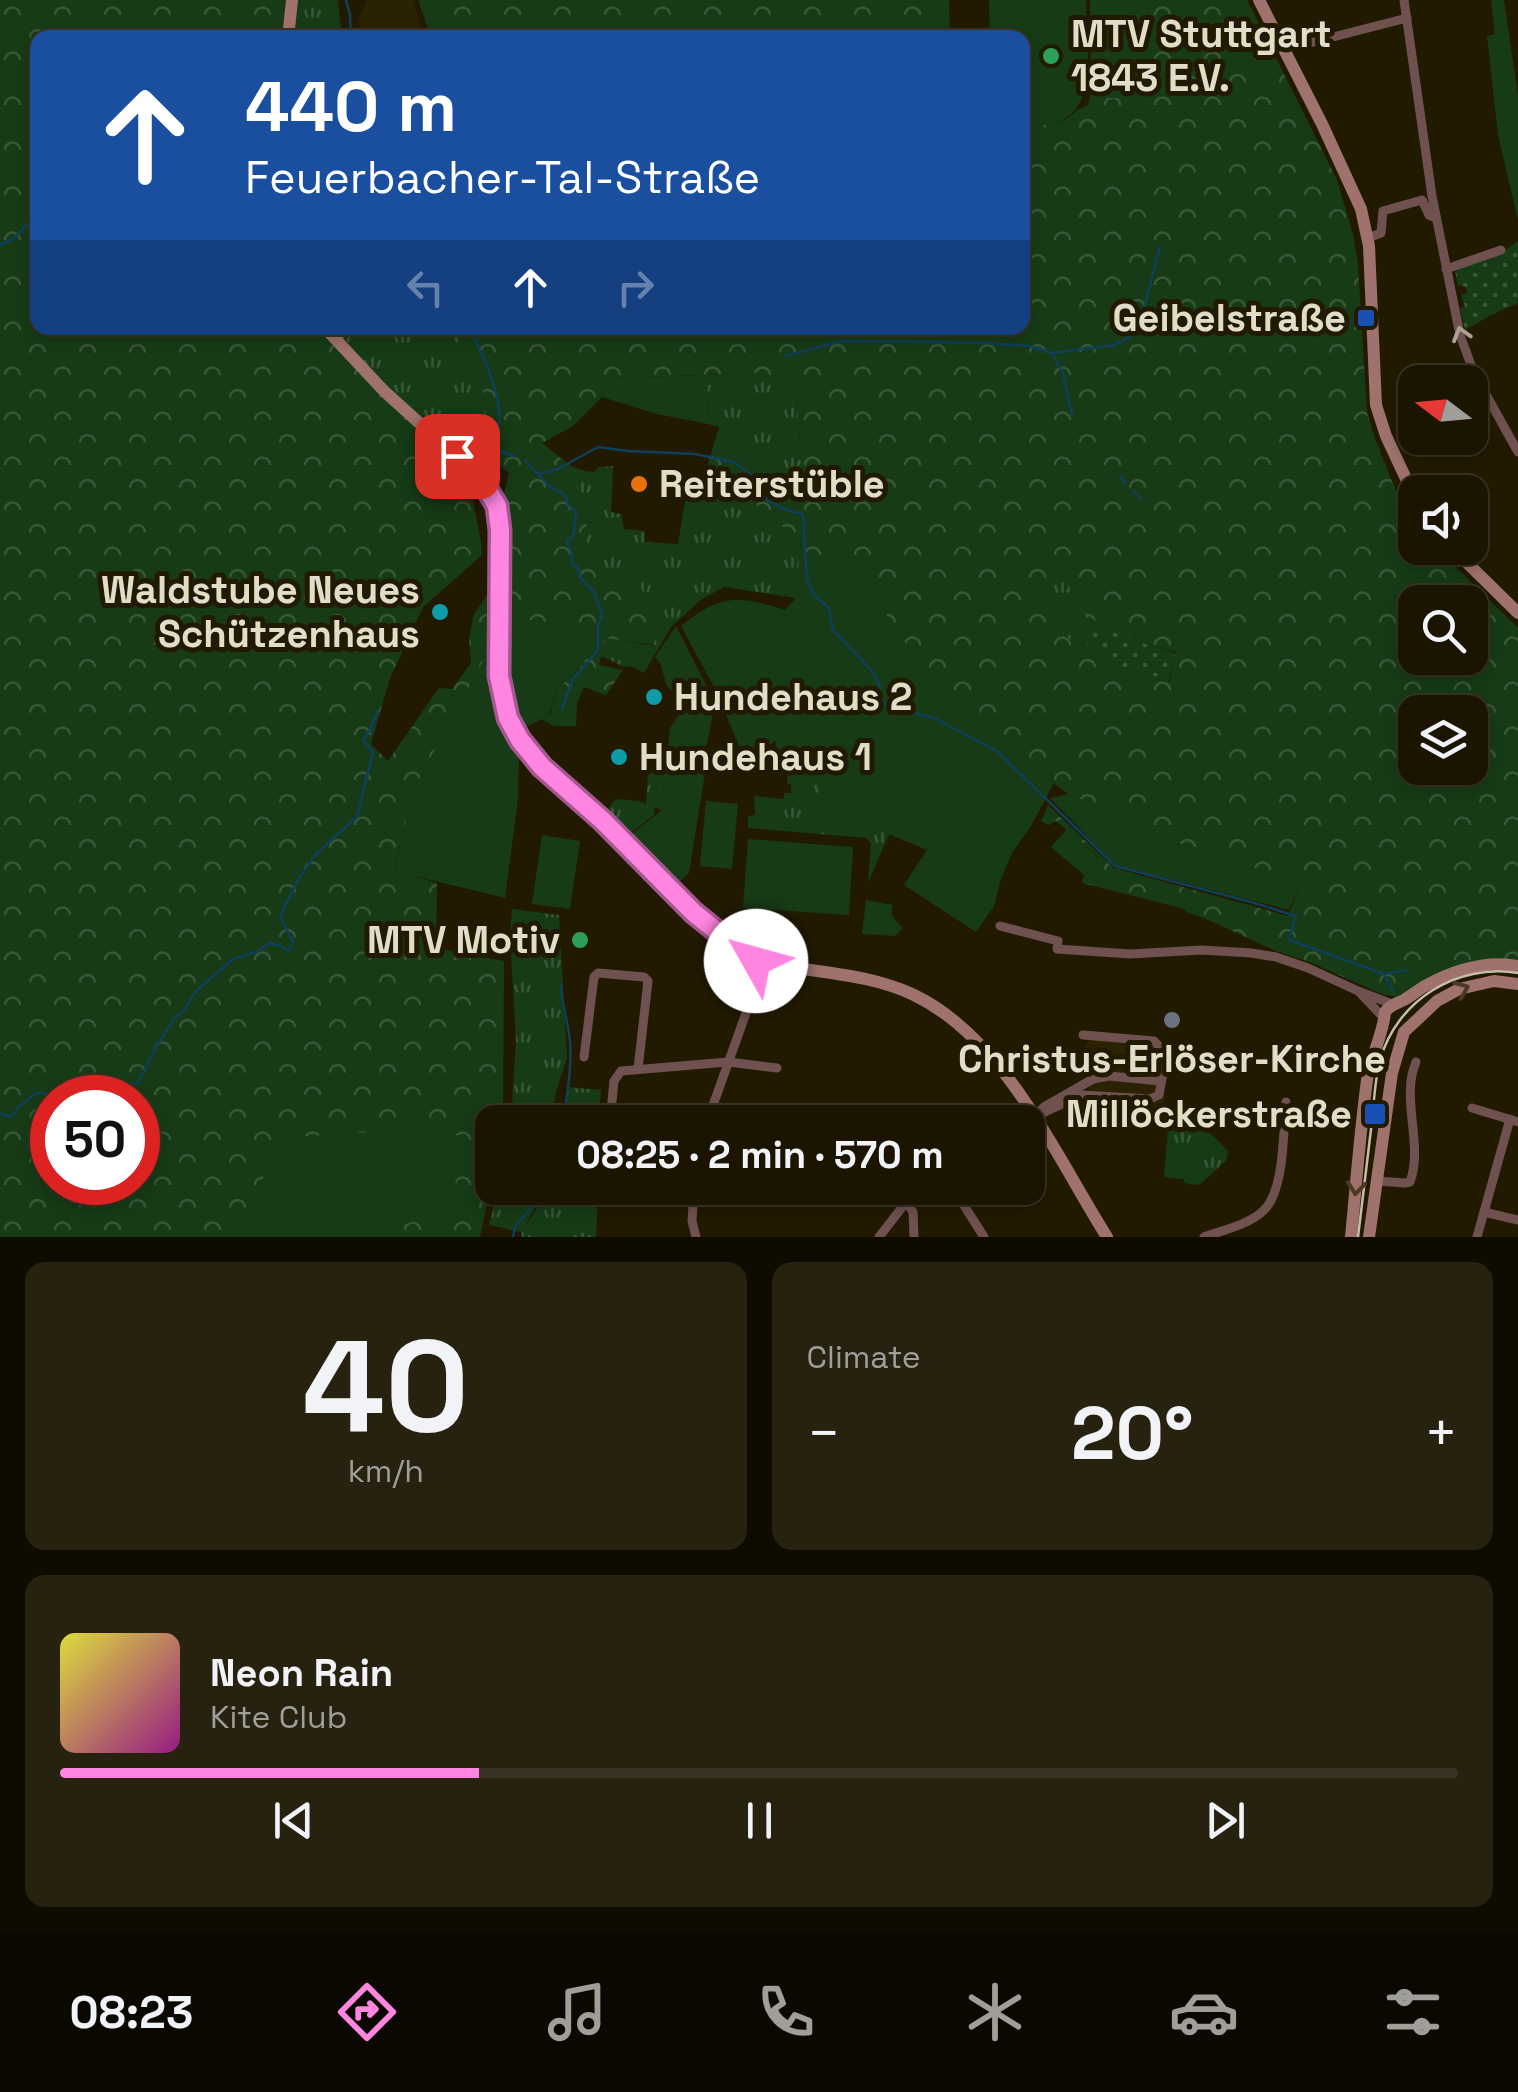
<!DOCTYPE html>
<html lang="en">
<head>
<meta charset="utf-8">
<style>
	:root { --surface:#1a1400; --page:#27210f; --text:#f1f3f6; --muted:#9f9e99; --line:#383322; --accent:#fe86e0 }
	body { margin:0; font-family:"Space Grotesk",sans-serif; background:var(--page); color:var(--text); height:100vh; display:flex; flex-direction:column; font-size:38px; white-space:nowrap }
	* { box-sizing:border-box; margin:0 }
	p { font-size:32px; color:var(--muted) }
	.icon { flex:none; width:55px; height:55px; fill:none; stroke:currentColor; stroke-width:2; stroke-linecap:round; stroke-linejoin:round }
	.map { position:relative; height:1237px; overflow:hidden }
	.sheet { display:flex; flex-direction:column; gap:25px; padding:25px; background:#0e0b00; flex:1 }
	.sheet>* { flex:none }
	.guide { position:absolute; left:30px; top:30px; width:1000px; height:305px; border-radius:20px; box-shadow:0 5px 15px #0003,0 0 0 2px var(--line); background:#1a4fa0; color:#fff; overflow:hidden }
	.needle { width:65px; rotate:286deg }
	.controls { position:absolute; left:1398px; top:365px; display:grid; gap:20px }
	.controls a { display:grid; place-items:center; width:90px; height:90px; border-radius:20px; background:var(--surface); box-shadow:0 5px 15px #0003,0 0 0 2px var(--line); font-size:50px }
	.speed { position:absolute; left:30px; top:1075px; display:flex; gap:20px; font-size:50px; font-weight:700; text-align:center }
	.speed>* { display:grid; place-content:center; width:130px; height:130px; border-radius:50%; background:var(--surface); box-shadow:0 5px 15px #0003,0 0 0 2px var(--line); line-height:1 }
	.speed .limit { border:15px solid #d22; background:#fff; color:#111 }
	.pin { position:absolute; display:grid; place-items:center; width:85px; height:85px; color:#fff; margin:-42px; border-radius:20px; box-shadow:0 5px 15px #0006 }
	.me { position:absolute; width:110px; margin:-55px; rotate:308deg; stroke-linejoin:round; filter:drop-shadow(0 0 8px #0008) }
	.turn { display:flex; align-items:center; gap:35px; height:210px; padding:0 50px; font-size:45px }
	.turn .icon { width:130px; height:130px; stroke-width:2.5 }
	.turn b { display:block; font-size:70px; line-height:85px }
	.lanes { display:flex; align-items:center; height:95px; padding:0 50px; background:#0003; justify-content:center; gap:50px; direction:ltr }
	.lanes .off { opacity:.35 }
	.big { font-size:75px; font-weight:700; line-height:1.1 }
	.sheet .tile { flex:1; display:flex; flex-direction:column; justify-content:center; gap:15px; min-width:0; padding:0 35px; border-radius:20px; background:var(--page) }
	.sheet .dial { align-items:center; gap:0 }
	.dial b { font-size:130px; line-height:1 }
	.song { display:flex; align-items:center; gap:30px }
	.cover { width:120px; height:120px; border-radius:15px; background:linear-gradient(135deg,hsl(60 70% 55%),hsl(310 70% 35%)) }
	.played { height:10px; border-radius:5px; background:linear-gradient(90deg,var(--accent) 30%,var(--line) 30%) }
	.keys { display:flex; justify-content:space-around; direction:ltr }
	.heat { display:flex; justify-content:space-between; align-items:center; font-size:55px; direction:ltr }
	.sheet .tiles { flex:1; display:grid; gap:25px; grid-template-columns:1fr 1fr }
	.tile:last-child { grid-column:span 2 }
	.trip { position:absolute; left:475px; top:1105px; width:570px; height:100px; border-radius:20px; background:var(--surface); box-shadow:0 5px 15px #0003,0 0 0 2px var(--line); font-weight:700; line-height:100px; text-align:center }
	.dock { display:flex; height:160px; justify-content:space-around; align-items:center; background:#0a0800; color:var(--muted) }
	.dock .icon { width:70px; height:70px }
	.dock .on { color:var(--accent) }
	.dock b { font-size:45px; color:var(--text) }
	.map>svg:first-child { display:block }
	.built { fill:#2b2204 }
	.grass { fill:url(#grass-tufts) }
	.forest { fill:url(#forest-crowns); fill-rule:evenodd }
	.park { fill:url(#park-dots) }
	.garden { fill:#173b16 }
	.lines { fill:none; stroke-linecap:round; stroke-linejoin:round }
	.stream { stroke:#0f3f5a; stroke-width:2.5 }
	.minor { stroke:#6f524f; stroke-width:9 }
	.secondary { stroke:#9f726d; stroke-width:12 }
	.tram { stroke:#c3bdaa; stroke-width:2.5 }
	.oneway { stroke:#ae9e93 }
	.oneway2 { stroke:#4e3926 }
	.route-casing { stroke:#a55792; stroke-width:25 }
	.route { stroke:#fe86e0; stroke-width:18 }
	.leisure-dot { fill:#2e9e5b; stroke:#221a00; stroke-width:4 }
	.transit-dot { fill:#1a4fb4; stroke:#221a00; stroke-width:4 }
	.food-dot { fill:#e8710a; stroke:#221a00; stroke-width:4 }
	.culture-dot { fill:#0f9aa8; stroke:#221a00; stroke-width:4 }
	.worship-dot { fill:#6b7280; stroke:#221a00; stroke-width:4 }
	.labels { text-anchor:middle; stroke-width:10; stroke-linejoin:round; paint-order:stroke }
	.poi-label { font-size:38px; font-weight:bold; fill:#e2ddcb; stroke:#221a00; text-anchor:start }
</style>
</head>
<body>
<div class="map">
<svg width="1518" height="1237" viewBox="0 0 1518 1237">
	<defs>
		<pattern id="grass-tufts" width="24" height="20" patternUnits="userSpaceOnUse" patternTransform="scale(2.5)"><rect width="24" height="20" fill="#173b16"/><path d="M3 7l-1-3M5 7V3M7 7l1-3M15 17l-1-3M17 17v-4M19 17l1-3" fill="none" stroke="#385737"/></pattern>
		<pattern id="forest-crowns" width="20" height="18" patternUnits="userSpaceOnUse" patternTransform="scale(2.5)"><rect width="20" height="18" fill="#173b16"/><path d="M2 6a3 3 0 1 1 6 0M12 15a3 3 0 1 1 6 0" fill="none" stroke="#385737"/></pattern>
		<pattern id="park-dots" width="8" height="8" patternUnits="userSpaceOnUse" patternTransform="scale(2.5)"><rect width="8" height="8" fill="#173b16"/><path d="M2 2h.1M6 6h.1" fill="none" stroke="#385737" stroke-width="1.8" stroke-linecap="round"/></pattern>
	</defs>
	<rect width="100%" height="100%" fill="#221a00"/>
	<!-- built -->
	<g class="built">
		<polygon points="367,0 413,0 424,37 359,37 359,18"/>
		<polygon points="1092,1031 1155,1038 1164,1045 1168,1056 1163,1114 1131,1111 1131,1107 1089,1101 1088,1077 1080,1074 1082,1056"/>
	</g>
	<!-- grass -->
	<g class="grass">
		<polygon points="295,0 338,0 342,37 290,38"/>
		<polygon points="331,328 454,328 482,388 493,458 458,452 384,385"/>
		<polygon points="764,373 797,392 801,463 781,501 765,491 753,470 725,438 719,427 708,424 707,375"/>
		<path d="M571 466 585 471 594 472 599 467 613 466 611 512 621 514 624 529 645 531V542L678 544 685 501 707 500 706 471C745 469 740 486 761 510 770 521 788 529 801 538L796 598 724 587 702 599 671 627 644 673 631 666 624 667 601 656 606 638 656 646 598 577 585 557 587 507 567 470Z"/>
		<path d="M1067 577C1076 627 1137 638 1177 654L1168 684 1119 671 1078 647 1052 624 1043 611 1041 592Z"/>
		<polygon points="650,746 668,749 661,810 655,807 654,815 629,834 606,813 615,799 639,801 646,804"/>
		<polygon points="788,772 820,782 831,817 889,834 868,883 871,843 866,838 748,828 748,816 755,815 754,796 784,799 784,793 791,793 791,784 787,784"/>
		<polygon points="512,909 559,915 567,1058 555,1095 553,1122 511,1122 516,1040 510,935"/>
		<polygon points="568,1087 601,1090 599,1120 594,1122 562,1122"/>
		<polygon points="1168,1127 1209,1132 1228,1151 1226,1161 1199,1185 1184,1183 1184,1179 1164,1177"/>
		<polygon points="499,1188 546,1188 522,1231 550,1188 598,1188 596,1237 522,1237 521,1232 489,1225"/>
	</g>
	<!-- forest -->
	<g class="forest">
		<path d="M0 0H286L282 37 38 38V328H322L474 480C468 500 482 530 482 555L423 607 390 678 371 744 388 761 439 688 452 689 471 663 469 639 474 614 492 588 494 641 413 791 394 870 437 883 436 948 504 961 503 1117 502 1122H492V1179L480 1237H369L374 1236 243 1225 245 1237H0ZM52 1098H138V1182H52Z"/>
		<polygon points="418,0 949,0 950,37 431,37"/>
		<path d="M1147 0H1247L1337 180 1353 234 1358 265 1367 412 1374 436 1395 489 1415 523V548H1436L1518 628V962L1496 958 1442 971 1399 997 1384 995 1312 963 1276 951 1204 918 1186 912 1185 909 1082 883 1084 875 1099 857 1056 821 1049 825 1041 821 1048 805 1114 868 1288 916 1300 885 1213 852 1160 839 1137 824 1068 794 1054 783 989 733 928 677 888 618 861 561 837 551 796 598 801 538C788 529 770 521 761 510 740 486 745 469 706 471L719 427 725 438 753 470 765 491 782 500 801 463 797 393 764 373 607 378 602 397 573 426 542 443 571 466 568 470 587 507 586 557 598 577 639 579 658 648 654 645 606 638 599 665 623 670 606 695 584 687 577 703 576 726H554L541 719 550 715 557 689 574 674 594 649V628L503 617 505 537 501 496 504 493 509 473 503 468 490 463 493 458 482 388 454 328H1022L1023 124C1037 126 1052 126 1066 119 1075 114 1076 108 1087 106L1090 98H1140L1141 68 1148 67ZM1067 578C1069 588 1073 600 1080 608 1103 633 1146 642 1177 653L1169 683 1119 671 1078 647 1052 624 1044 610 1041 592ZM1415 602H1470V658H1415ZM1415 712H1470V768H1415Z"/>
	</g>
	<!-- park -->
	<g class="park">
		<polygon points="1518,241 1518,303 1491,315 1465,330 1460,308 1465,307 1461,295 1467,293 1466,287 1458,285 1455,271 1507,249"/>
		<polygon points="1099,626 1174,655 1169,677 1165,679 1124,667 1086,645"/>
	</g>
	<!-- garden -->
	<g class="garden">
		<path d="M989 0H1086C1087 54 1104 136 1023 124L1022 38 990 37Z"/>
		<polygon points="1090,0 1147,0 1148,68 1091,68"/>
		<polygon points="1491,0 1504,0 1518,96 1518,220 1498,135 1487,36 1495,34"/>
		<polygon points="1141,72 1141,98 1090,98 1089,73"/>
		<polygon points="707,375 708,424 657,414 602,397 606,378"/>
		<path d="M837 551 861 561 888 618 928 677 989 733 1054 783 1031 826 1012 853 1001 879 994 906 976 932 904 885 927 850 889 834 831 817 819 805V782L788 772 786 766 775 765 776 741 744 757 713 685 681 626C720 594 739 595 785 610Z"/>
		<path d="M503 617 594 628V649L574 674 557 689 549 715 524 728C503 693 504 657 503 617Z"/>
		<polygon points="676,626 715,703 707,744 700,754 707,760 689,873 676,885 629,836 661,811 670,728 684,707 667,686 660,663 655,657"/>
		<polygon points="494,641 505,722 519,752 518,799 505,898 394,871 413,791"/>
		<polygon points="1068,794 1137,824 1160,839 1213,852 1300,885 1289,910 1115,865 1050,798"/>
		<polygon points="706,801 738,804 732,869 700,866"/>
		<polygon points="1067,829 1099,858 1084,875 1051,847"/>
		<polygon points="542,835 580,841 570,909 532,904"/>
		<polygon points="748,839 853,847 849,915 743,908"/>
		<path d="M866 900 893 905C889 916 895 920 903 928L895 936 862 934Z"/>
		<polygon points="405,1130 464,1136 451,1208 369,1237 245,1237 243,1226 280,1138"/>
	</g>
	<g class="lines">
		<!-- stream -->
		<g class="stream">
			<polyline points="346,0 350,15 351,38"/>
			<path d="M0 244C20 241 21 223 38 219"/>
			<path d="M473 328V335C484 360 497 384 499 412 501 427 494 437 500 451L514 456"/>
			<polyline points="1053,355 1063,373 1072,415"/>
			<polyline points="785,356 842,341 987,343 1029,346 1052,353 1114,345 1131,336 1141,321 1160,246"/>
			<polyline points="526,461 549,486 565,495 568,504 576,513 574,534 567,541 572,554 572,563 578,568 582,580 594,592 602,615 598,626 598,650 573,679 562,708"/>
			<polyline points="539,474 558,469 598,447 628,451 695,454 734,462 749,473 768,501 786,510 803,514 807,580 815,596 829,608 833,630 872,671 879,684 881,698 887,707 935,718 998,752 1115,866 1251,902 1296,916 1289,940 1384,974 1406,970"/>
			<polyline points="1120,477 1126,483"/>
			<polyline points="1134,492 1140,498"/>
			<polyline points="1385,976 1393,992"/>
			<path d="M561 985C562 1005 568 1022 570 1041 572 1068 567 1096 563 1122"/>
			<polyline points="0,1114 11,1117 20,1106 36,1093 69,1095 96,1079 113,1078 119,1084 138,1083 156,1047 175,1018 185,1009 196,991 233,959 256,952 269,943 281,946 288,951 293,942 280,917 297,881 316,854 357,817 373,752 363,740 371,728 378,710"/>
			<polyline points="35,1134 47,1120 52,1099"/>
			<polyline points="28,1147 31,1142"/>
			<polyline points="513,1237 515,1227 547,1188"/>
		</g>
		<!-- minor -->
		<g class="minor">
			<polyline points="1404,0 1432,196 1460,335 1474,373 1518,452"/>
			<polyline points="1298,46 1407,18"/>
			<polyline points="1368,238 1381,233 1383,211 1422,200 1429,215 1436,218"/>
			<polyline points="1446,269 1501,250"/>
			<polyline points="1000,926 1058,941 1057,949 1130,954 1202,950 1251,953 1276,957 1308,968 1358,991 1392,1004"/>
			<polyline points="1360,993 1384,1018"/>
			<polyline points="584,1057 594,977 598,973 644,977 648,981 638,1069"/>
			<polyline points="1472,1108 1518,1122"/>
			<polyline points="1036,1115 1044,1107 1093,1079 1109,1076 1161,1081"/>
			<polyline points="610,1122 614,1081 621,1071 728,1062 777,1068"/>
			<polyline points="707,1122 760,974"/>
			<path d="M1024 1122 1081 1095 1150 1099 1159 1095C1162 1076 1170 1055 1154 1041L1083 1035"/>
			<path d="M1377 1181 1405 1183 1410 1182C1424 1144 1400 1099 1416 1062"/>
			<polyline points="694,1188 692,1221 696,1237"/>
			<polyline points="953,1188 984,1237"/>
			<polyline points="906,1202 913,1212 914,1237"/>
			<polyline points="1484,1212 1518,1220"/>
			<polyline points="879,1237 917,1188"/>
			<path d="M1204 1237C1223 1230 1248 1225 1263 1211 1285 1192 1283 1130 1286 1102"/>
			<polyline points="1477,1237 1510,1119"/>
		</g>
		<!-- secondary -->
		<g class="secondary">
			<polyline points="1259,0 1322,124 1361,209 1369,246 1376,405 1386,436 1415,498"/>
			<polyline points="288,38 292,0"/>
			<path d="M325 328 384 391 481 479 497 505 500 530 499 676 509 718 530 754 589 811 602 820C655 871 694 921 760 957"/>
			<polyline points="1452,548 1518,613"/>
			<circle cx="764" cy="966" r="9"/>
			<path d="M773 964C820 973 870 974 914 995 1004 1038 1056 1156 1107 1237"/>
			<path d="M1351 1237C1356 1185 1360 1132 1367 1080 1371 1056 1383 1035 1385 1012 1391 1004 1396 1004 1404 1000 1411 996 1418 990 1425 986 1454 970 1485 960 1518 966"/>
			<polyline points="1369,1237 1392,1073 1404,1032 1437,1001 1459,989 1494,981 1518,984"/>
		</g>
		<!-- tram -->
		<path class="tram" d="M1358 1237C1363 1198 1367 1160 1372 1121 1374 1101 1375 1079 1380 1060 1397 1000 1457 963 1518 973"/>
	</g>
	<!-- one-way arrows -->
	<defs><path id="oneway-chevron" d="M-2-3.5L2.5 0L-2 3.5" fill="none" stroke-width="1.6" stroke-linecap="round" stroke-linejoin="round" transform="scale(2.5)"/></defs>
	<use class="oneway" href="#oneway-chevron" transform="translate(1461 334) rotate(-106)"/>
	<g class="oneway2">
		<use href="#oneway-chevron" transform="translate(1462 989) rotate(-22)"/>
		<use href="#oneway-chevron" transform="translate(1356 1188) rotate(96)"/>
	</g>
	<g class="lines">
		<!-- route casing -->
		<g class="route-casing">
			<polyline id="route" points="457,456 481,479 497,506 500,530 499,676 508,718 520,740 542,767 602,820 694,913 719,933 760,958 756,961"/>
		</g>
		<!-- route -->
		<use href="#route" class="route"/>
	</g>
	<!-- markers -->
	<g class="leisure-dot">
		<circle cx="1051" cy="56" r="10"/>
		<circle cx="580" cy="940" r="10"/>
	</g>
	<g class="transit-dot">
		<rect x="1356" y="308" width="20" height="20" rx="5"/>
		<rect x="1363" y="1102" width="24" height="24" rx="5"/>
	</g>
	<circle class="food-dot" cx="639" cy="484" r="10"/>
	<g class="culture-dot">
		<circle cx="440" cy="612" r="10"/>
		<circle cx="654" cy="697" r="10"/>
		<circle cx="619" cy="757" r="10"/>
	</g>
	<circle class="worship-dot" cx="1172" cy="1020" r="10"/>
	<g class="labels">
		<!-- poi labels -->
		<g class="poi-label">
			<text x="1071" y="47">MTV Stuttgart<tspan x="1071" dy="44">1843 E.V.</tspan></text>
			<text x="1346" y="331" text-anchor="end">Geibelstraße</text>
			<text x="659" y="497">Reiterstüble</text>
			<text x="420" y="603" text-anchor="end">Waldstube Neues<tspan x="420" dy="44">Schützenhaus</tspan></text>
			<text x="674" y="710">Hundehaus 2</text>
			<text x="639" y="770">Hundehaus 1</text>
			<text x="560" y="953" text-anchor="end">MTV Motiv</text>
			<text x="1172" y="1072" text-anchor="middle">Christus-Erlöser-Kirche</text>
			<text x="1352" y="1127" text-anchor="end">Millöckerstraße</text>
		</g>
	</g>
</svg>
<div class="controls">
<a><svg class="needle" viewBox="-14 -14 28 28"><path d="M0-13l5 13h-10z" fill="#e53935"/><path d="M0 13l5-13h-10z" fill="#9f9e99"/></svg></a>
<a><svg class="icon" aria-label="sound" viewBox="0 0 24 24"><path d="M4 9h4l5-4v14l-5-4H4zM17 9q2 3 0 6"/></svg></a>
<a><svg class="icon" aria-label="search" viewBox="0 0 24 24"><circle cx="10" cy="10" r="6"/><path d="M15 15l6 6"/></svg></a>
<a><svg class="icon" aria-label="layers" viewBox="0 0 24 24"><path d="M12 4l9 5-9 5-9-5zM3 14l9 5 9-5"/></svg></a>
</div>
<div class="speed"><div class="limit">50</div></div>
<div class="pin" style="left:457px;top:456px;background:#d93025"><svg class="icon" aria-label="arrive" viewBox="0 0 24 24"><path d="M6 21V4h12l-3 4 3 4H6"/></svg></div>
<svg class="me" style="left:756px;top:961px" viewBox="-20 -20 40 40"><circle r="19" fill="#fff"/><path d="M0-13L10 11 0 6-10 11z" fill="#fe86e0"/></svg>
<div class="trip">08:25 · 2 min · 570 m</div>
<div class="guide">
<div class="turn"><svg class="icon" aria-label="ahead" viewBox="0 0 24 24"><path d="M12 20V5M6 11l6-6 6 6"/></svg><div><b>440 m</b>Feuerbacher-Tal-Straße</div></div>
<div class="lanes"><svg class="icon off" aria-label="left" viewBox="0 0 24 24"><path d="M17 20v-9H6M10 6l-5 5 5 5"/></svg><svg class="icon" aria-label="ahead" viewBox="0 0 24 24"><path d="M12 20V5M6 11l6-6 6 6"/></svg><svg class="icon off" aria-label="right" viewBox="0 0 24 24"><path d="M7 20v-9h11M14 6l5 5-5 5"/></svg></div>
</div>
</div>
<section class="sheet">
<div class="tiles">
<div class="tile dial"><b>40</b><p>km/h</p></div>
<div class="tile"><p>Climate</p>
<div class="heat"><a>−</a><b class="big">20°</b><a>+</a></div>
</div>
<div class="tile">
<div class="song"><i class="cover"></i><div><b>Neon Rain</b><p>Kite Club</p></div></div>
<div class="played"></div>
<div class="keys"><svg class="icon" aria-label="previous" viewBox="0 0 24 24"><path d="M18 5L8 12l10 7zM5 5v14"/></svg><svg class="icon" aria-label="pause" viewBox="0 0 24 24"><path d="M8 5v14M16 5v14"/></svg><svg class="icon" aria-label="next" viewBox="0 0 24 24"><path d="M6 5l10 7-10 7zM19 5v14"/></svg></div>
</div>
</div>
</section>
<nav class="dock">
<b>08:23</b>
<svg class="icon on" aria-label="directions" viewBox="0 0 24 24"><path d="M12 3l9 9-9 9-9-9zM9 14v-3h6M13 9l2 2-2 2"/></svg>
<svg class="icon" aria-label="music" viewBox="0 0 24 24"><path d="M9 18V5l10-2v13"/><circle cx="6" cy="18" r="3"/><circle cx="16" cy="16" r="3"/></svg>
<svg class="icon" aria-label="phone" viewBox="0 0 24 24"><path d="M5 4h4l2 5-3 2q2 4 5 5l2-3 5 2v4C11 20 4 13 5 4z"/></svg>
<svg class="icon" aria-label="climate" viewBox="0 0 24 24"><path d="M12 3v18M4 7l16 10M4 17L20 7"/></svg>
<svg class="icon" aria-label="car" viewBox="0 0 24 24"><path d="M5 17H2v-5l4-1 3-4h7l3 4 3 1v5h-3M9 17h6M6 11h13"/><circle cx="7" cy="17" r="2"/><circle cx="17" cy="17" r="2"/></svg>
<svg class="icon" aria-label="filters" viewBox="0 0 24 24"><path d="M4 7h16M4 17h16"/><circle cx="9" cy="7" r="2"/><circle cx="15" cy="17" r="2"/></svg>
</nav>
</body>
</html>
